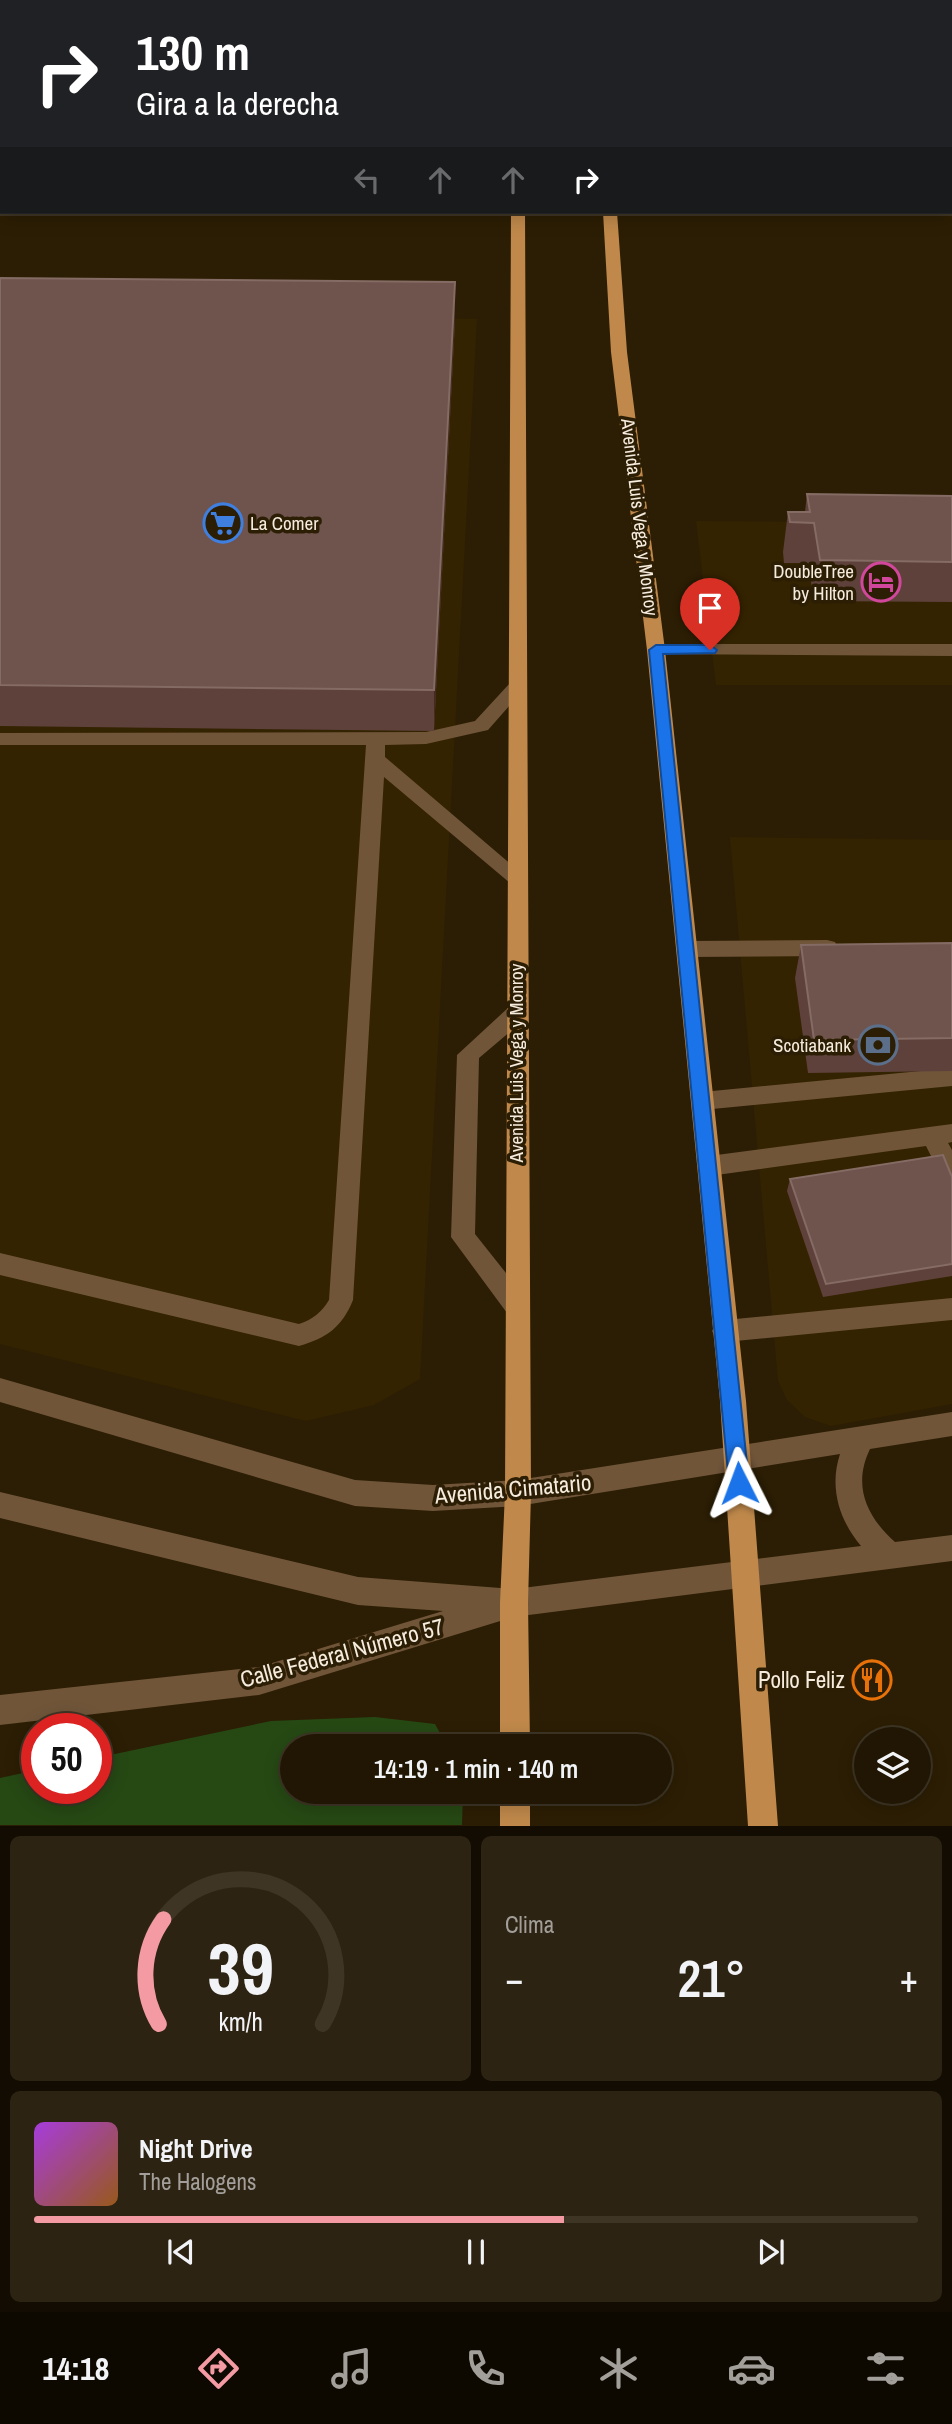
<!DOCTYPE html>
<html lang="es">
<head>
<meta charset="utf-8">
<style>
	:root { --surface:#211603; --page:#2d2312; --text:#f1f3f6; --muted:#a29f9a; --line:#3e3525; --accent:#f49aa3 }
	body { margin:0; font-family:"Archivo Narrow",sans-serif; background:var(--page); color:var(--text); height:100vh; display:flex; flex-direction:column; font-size:26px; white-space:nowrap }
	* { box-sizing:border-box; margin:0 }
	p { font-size:23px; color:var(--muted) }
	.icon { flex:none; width:38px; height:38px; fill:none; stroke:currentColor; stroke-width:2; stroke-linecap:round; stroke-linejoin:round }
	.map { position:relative; height:1826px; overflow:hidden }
	.panel { display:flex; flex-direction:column; gap:10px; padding:10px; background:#120c02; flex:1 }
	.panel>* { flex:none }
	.banner { position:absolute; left:0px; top:0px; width:952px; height:214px; box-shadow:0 4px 18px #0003,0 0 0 2px var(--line); background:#202124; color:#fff; overflow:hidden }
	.tools { position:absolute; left:854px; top:1727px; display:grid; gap:14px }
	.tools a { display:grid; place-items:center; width:77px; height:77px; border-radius:50%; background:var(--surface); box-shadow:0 4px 18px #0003,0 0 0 2px var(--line); font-size:35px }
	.speed { position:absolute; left:21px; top:1713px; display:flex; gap:14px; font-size:35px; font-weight:700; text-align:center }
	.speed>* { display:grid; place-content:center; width:91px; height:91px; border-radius:50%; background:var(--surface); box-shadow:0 4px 18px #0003,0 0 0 2px var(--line); line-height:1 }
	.speed .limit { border:10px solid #d22; background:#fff; color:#111 }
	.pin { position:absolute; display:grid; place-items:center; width:60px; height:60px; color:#fff; margin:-72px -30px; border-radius:50% 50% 50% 0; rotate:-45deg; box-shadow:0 0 7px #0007 }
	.pin .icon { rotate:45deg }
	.me { position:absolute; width:77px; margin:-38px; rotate:357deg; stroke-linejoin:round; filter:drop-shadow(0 0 5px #0008) }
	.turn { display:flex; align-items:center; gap:24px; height:147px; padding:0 21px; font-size:32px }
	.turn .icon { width:91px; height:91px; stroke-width:2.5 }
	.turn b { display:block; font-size:49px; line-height:60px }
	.lanes { display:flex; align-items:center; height:66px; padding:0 21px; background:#0003; justify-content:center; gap:35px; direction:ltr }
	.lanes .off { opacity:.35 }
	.big { font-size:52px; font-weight:600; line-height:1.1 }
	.panel .tile { flex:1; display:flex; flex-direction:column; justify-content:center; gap:10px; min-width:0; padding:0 24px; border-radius:10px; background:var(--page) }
	.panel .dial { align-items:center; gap:0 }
	.dial svg { height:182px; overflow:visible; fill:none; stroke:var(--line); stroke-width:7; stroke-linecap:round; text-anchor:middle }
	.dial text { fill:var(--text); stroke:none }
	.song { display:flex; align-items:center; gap:21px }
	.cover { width:84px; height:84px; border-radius:10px; background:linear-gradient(135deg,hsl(280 70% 55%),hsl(30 70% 35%)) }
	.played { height:7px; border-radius:4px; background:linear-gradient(90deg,var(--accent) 60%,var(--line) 60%) }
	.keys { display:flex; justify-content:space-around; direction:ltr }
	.heat { display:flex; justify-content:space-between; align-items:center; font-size:38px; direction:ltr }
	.panel .tiles { flex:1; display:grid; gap:10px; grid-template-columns:1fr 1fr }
	.tile:last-child { grid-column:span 2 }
	.trip { position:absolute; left:280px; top:1734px; width:392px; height:70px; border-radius:35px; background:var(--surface); box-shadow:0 4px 18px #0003,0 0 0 2px var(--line); font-weight:600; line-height:70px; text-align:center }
	.tabs { display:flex; height:112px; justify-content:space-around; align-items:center; background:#0d0901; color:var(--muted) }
	.tabs .icon { width:49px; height:49px }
	.tabs .on { color:var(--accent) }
	.tabs b { font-size:32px; color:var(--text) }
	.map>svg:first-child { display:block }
	.built { fill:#342300 }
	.green { fill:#264914 }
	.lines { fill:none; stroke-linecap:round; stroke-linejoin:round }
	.minor { fill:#705539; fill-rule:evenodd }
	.major { fill:#c0894b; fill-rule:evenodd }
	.wall { fill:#5e413b }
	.shaded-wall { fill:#432b1e }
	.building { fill:#6f534d; stroke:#846b63; stroke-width:2 }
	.route { fill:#1a73e8; stroke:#114b97; stroke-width:2 }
	.labels { text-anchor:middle; stroke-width:7; stroke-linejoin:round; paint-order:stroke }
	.street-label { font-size:19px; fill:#f6ecdd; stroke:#2c1e04 }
	.poi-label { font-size:19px; fill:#f6ecdd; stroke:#2c1e04; text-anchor:end }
	.near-street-label { font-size:23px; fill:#f6ecdd; stroke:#2c1e04 }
	.near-poi-label { font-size:23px; fill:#f6ecdd; stroke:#2c1e04; text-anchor:end }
</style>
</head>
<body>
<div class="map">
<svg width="952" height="1826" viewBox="0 0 952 1826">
	<rect width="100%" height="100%" fill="#2c1e04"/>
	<!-- built -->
	<g class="built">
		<polygon points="0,313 477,319 420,1379 374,1405 306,1421 0,1344"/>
		<polygon points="696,521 952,523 952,685 716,685"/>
		<polygon points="730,837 952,840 952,1404 831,1426 805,1417 787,1400 778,1381"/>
	</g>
	<!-- green -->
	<polygon class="green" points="375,1717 435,1724 447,1746 292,1746 292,1792 463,1792 462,1825 0,1825 0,1778 37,1770 37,1788 96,1788 96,1758 271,1721"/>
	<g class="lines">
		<!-- minor -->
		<g class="minor">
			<polygon points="638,0 650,0 651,2 639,2"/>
			<rect x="950" y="59" width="2" height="8"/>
			<polygon points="656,644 952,644 952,656 650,654 647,650"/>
			<path d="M517 681 526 687 488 730 426 744 385 745V757L527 878 524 883H510L384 777 353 1300C342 1327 327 1338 299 1346L0 1275V1253L299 1324C312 1320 322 1312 329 1300L366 745H0V733L426 732 475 721 510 683Z"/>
			<polygon points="827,940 835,942 838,948 835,954 827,956 687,957 679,955 676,949 679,943 687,941"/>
			<polygon points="517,1005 525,1007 528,1013 525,1019 479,1058 475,1234 525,1297 529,1305 525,1313 516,1316 507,1313 451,1237 457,1055 509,1007"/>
			<polygon points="952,1068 952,1086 702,1110 694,1107 691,1101 694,1095 702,1092"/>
			<polygon points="952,1124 952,1142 948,1143 952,1150 952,1185 944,1182 926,1146 709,1176 701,1173 697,1166 701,1159 709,1156"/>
			<polygon points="952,1298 952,1320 725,1342 716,1339 712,1331 716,1323 725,1320"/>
			<path d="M0 1378 355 1480 433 1485 518 1480 952 1412V1436L870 1449C852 1486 867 1517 895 1542L952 1535V1561L513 1617 259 1695 0 1725V1695L259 1667 443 1611 358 1605 0 1518V1492L358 1577 514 1589 861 1546C839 1520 829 1487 840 1454L518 1506 433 1511 355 1506 0 1402Z"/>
		</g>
		<!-- major -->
		<g class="major">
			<polygon points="460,0 472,0 473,2 461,2"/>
			<polygon points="536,0 548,0 549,2 537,2"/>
			<polygon points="511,212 525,212 531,1493 528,1603 530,1746 500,1746 500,1603 505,1493"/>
			<polygon points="603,212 617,212 627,352 665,650 746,1401 778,1826 748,1826 720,1401 647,650 611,352"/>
			<rect x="500" y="1792" width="30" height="34"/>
		</g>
	</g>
	<!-- wall -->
	<g class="wall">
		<polygon points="950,134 952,135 952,212 950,210"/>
		<polygon points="0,278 455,321 434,731 0,726"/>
		<polygon points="807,494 952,496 952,602 814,601 808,563 784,563 783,552 788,512 805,512"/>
		<polygon points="952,943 952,1071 808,1073 795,978 801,945"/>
		<polygon points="952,1177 952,1276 823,1297 787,1191 790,1179"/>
	</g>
	<!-- shaded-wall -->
	<g class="shaded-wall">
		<polygon points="800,0 871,0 860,2 800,2"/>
		<polygon points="455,282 455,321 434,731 434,690"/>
	</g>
	<!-- building -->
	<g class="building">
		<polygon points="950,134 952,135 952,176 950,175"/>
		<polygon points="0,278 455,282 434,690 0,685"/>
		<polygon points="807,494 952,496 952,562 820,560 814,523 790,522 788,512 810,512"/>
		<polygon points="952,943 952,1038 814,1040 801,945"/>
		<polygon points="943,1155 952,1177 952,1264 826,1284 790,1179"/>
	</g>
	<!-- route -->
	<polygon class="route" points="710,645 717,650 715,653 663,654 749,1483 746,1490 739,1492 732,1490 729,1483 649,650 656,645"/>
	<!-- icons -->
	<defs>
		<g id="supermarket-ring" transform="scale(2.0125)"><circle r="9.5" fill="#2c1e04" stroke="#3f7fe0" stroke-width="1.5"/><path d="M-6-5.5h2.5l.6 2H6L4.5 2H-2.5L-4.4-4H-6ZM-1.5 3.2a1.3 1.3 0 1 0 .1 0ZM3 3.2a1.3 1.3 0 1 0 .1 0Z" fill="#3f7fe0"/></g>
		<g id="hotel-ring" transform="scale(2.0125)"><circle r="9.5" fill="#2c1e04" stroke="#d1479c" stroke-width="1.5"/><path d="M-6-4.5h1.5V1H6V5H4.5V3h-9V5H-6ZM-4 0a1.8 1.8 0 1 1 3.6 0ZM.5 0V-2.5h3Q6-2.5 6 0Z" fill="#d1479c"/></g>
		<g id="bank-ring" transform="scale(2.0125)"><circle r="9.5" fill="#2c1e04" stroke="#5c6f8a" stroke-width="1.5"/><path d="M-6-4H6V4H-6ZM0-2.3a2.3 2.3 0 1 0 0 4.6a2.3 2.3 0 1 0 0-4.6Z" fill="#5c6f8a"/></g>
		<g id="restaurant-ring" transform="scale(2.0125)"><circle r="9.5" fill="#2c1e04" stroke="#e8710a" stroke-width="1.5"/><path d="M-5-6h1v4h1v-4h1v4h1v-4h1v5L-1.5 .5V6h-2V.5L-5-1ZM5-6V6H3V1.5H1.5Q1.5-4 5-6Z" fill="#e8710a"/></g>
	</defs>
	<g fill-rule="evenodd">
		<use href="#supermarket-ring" x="223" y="523"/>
		<use href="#hotel-ring" x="881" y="582"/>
		<use href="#bank-ring" x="878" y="1045"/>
		<use href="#restaurant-ring" x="872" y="1680"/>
	</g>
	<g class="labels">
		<!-- street labels -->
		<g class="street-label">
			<text transform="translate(640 517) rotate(83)" y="7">Avenida Luis Vega y Monroy</text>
			<text transform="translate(516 1063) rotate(-90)" y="7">Avenida Luis Vega y Monroy</text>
		</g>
		<!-- poi labels -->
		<g class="poi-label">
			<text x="250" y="530" text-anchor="start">La Comer</text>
			<text x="854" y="578">DoubleTree<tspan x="854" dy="22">by Hilton</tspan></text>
			<text x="851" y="1052">Scotiabank</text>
		</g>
		<!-- near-street labels -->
		<g class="near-street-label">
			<text transform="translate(513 1489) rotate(-5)" y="8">Avenida Cimatario</text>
			<text transform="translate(342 1653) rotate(-15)" y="8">Calle Federal Número 57</text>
		</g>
		<!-- near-poi labels -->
		<g class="near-poi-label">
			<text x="845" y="1688">Pollo Feliz</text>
		</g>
	</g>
</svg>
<div class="tools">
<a><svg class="icon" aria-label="layers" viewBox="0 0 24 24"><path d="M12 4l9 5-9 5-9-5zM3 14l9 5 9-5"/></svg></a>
</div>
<div class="speed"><div class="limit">50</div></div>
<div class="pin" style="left:710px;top:650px;background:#d93025"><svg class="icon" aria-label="arrive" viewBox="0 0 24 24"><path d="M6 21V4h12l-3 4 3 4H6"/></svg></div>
<svg class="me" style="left:739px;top:1483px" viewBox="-20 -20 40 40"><path d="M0-17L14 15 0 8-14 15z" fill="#1a73e8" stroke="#fff" stroke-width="4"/></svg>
<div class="trip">14:19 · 1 min · 140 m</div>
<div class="banner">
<div class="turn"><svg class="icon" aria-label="right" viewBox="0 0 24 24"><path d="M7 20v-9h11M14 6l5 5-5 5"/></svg><div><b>130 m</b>Gira a la derecha</div></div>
<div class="lanes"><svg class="icon off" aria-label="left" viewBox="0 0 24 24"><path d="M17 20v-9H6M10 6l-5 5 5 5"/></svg><svg class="icon off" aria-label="ahead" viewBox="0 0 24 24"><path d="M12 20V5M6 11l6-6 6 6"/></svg><svg class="icon off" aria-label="ahead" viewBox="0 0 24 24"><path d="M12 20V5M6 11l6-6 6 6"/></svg><svg class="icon" aria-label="right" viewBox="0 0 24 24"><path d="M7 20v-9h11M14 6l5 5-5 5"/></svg></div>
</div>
</div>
<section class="panel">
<div class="tiles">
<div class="tile dial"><svg viewBox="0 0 100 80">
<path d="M14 69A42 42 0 1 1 86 69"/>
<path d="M14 69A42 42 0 0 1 16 23" stroke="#f49aa3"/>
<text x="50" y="56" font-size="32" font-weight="700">39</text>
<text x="50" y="72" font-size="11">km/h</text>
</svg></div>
<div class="tile"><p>Clima</p>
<div class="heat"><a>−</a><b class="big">21°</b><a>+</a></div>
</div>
<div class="tile">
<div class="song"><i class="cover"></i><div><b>Night Drive</b><p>The Halogens</p></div></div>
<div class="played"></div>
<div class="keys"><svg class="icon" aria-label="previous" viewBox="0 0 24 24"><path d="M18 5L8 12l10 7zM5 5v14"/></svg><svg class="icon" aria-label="pause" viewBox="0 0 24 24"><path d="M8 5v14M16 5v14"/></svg><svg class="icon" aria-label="next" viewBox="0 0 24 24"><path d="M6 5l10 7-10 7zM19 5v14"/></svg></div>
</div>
</div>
</section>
<nav class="tabs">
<b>14:18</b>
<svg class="icon on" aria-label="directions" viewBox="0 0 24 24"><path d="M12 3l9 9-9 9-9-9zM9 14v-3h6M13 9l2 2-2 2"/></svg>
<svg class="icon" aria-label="music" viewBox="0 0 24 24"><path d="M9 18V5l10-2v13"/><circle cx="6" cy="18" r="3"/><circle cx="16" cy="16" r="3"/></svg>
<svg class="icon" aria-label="phone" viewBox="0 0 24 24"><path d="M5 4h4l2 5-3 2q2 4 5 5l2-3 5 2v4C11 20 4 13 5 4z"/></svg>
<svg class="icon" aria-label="climate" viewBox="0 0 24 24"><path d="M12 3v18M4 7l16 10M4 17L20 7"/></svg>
<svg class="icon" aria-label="car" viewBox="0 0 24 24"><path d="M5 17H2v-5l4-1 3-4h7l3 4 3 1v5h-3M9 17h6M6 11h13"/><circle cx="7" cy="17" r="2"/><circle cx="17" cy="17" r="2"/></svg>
<svg class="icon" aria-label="filters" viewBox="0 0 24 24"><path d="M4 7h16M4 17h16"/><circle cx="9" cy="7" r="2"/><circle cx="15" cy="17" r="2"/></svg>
</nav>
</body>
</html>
